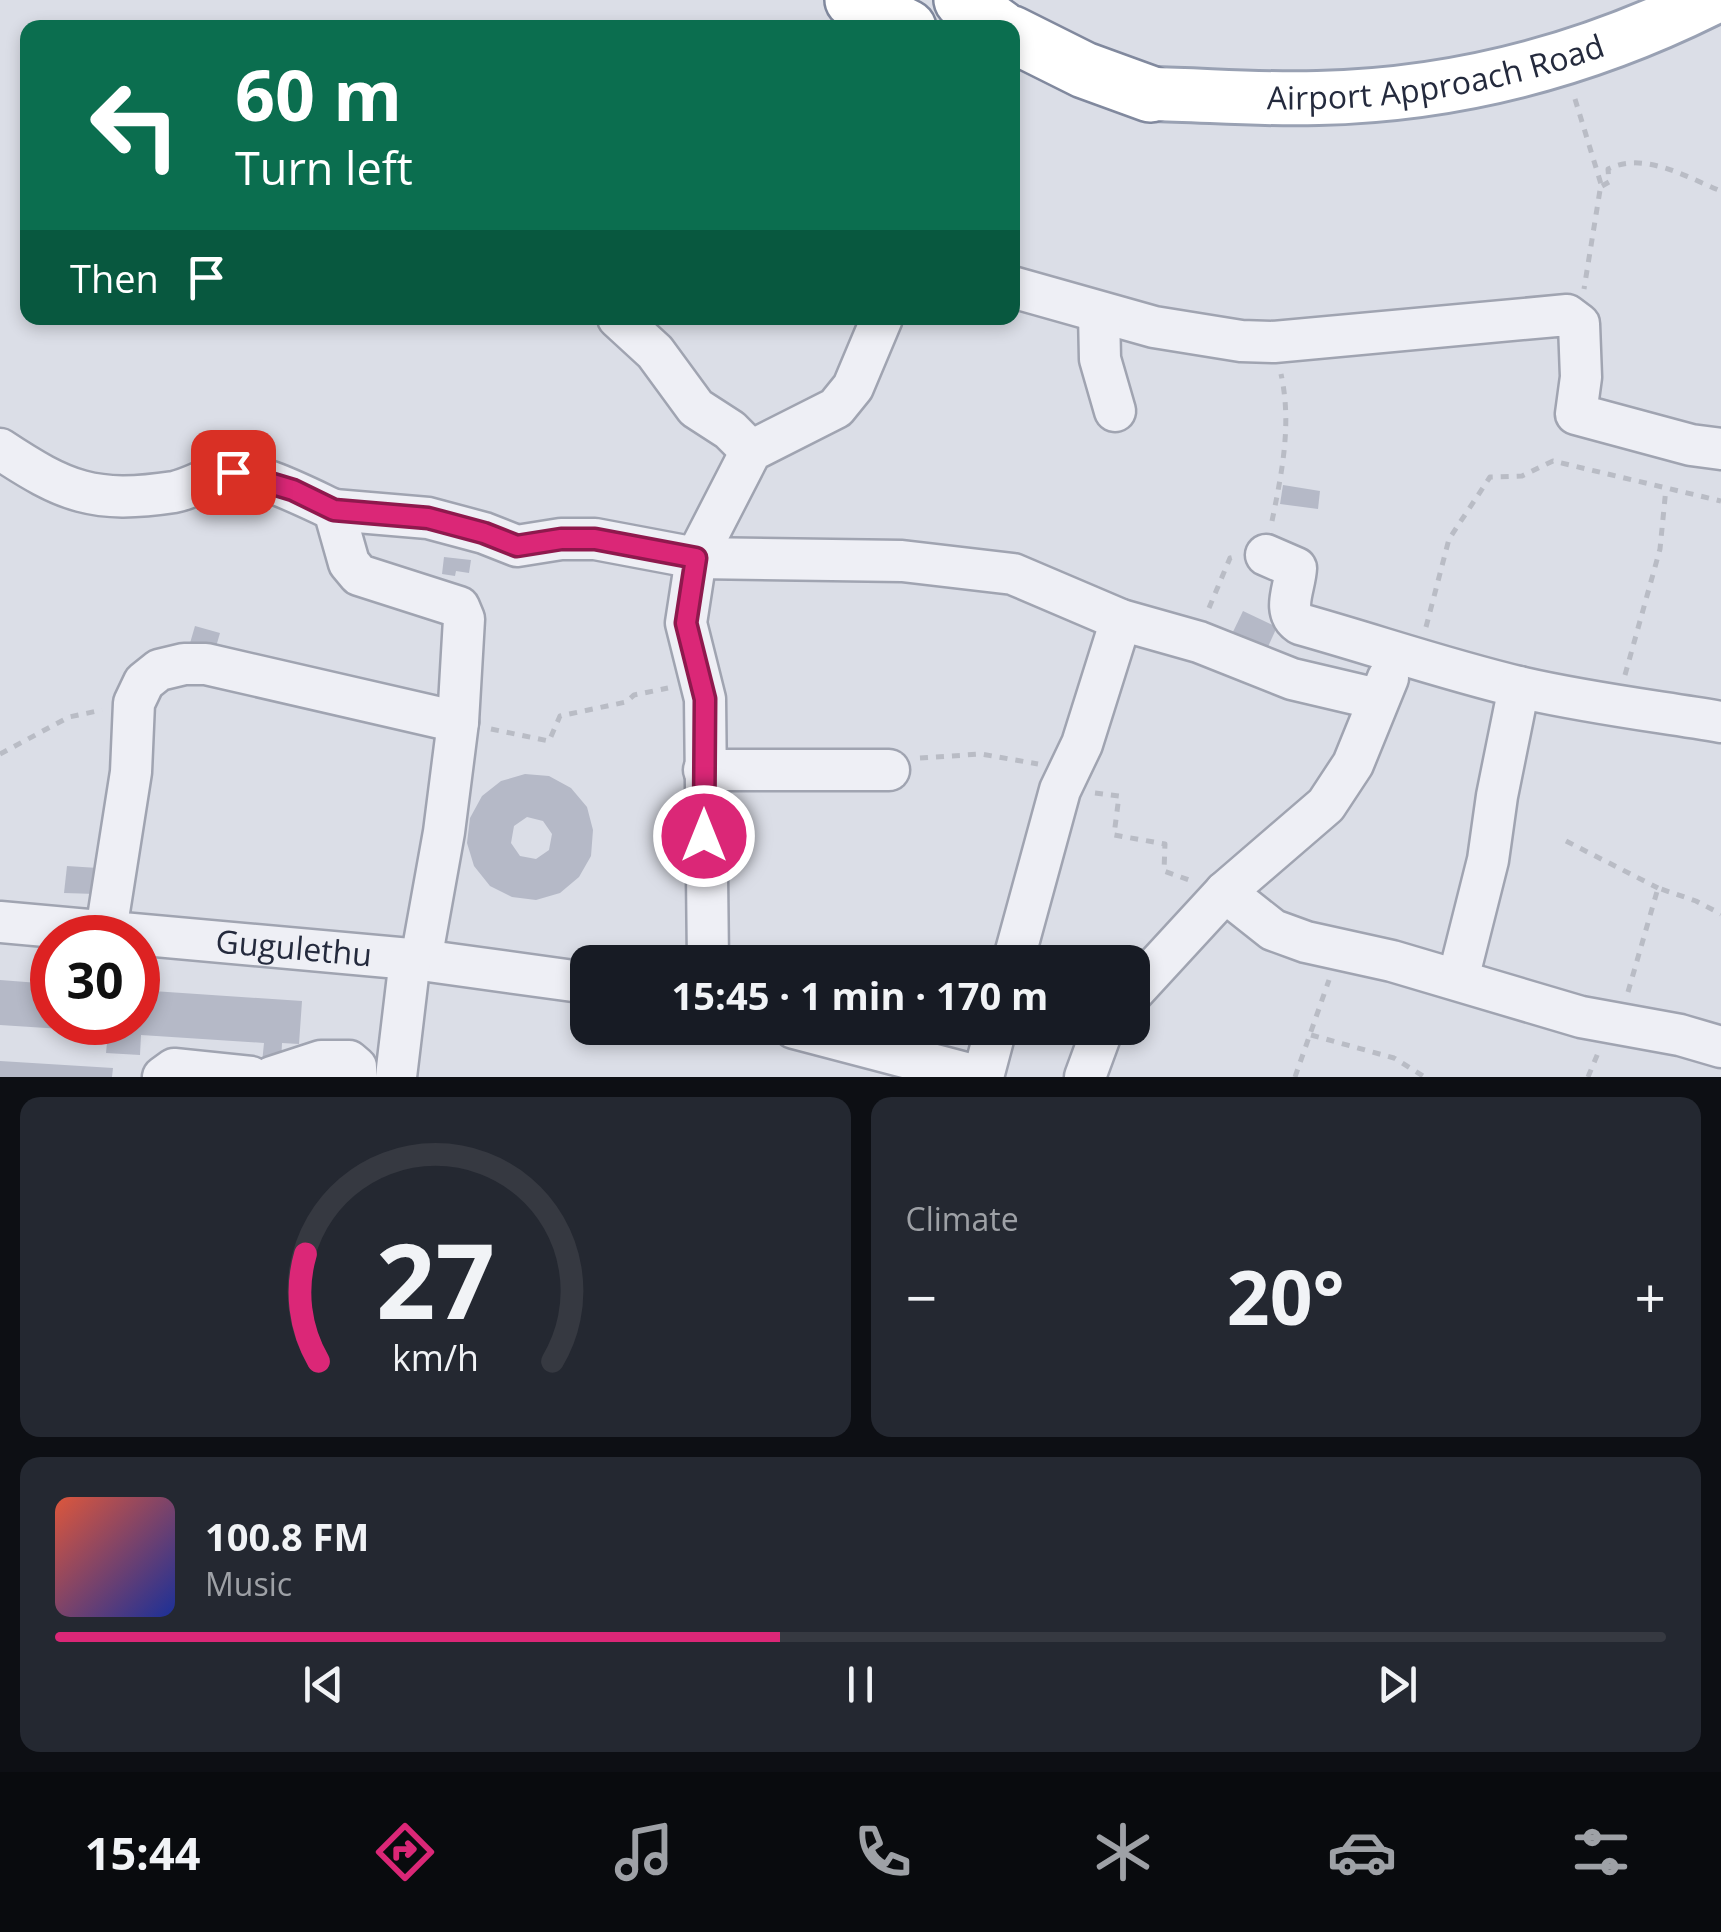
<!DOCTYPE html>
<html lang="en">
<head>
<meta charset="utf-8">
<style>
	:root { --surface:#171b24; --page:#242831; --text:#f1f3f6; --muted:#9ea1a6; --line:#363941; --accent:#db2777 }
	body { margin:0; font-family:"Open Sans",sans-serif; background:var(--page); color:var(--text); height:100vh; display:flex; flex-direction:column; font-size:38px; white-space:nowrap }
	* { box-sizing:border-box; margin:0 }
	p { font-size:32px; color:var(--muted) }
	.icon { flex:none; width:55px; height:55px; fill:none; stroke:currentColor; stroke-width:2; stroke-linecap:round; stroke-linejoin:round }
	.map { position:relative; height:1077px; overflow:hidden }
	.details { display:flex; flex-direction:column; gap:20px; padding:20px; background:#0d0f14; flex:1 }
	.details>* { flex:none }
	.banner { position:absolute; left:20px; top:20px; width:1000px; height:305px; border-radius:20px; box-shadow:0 5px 15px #0003; background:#0b6e4f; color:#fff; overflow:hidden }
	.speed { position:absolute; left:30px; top:915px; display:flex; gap:20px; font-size:50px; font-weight:700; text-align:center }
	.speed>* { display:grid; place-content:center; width:130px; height:130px; border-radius:50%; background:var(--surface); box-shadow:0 5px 15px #0003; line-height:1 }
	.speed .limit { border:15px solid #d22; background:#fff; color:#111 }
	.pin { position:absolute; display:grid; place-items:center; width:85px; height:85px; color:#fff; margin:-42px; border-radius:20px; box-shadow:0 5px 15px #0006 }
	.me { position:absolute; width:110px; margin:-55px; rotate:0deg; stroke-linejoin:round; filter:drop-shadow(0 0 8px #0008) }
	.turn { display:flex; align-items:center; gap:35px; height:210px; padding:0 50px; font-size:45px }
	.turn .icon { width:130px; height:130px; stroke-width:2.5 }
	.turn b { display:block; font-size:70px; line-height:85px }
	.then { display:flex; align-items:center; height:95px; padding:0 50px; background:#0003; gap:20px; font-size:38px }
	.big { font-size:75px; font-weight:700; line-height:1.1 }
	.details .card { flex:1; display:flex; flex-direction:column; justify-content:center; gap:15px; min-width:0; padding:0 35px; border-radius:20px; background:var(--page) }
	.details .dial { align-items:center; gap:0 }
	.dial svg { height:260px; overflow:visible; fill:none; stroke:var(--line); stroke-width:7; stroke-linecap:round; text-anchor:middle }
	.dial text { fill:var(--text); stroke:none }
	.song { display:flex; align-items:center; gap:30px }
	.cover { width:120px; height:120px; border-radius:15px; background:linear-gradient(135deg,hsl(10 70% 55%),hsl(230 70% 35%)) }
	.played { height:10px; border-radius:5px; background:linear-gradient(90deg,var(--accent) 45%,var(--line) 45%) }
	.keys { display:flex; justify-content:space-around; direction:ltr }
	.heat { display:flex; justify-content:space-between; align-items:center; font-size:55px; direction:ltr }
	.details .tiles { flex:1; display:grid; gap:20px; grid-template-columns:1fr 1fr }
	.card:last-child { grid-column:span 2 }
	.trip { position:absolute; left:570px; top:945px; width:580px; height:100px; border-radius:20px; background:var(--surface); box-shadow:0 5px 15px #0003; font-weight:700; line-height:100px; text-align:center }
	.tab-bar { display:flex; height:160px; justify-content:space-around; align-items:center; background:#090b0e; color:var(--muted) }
	.tab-bar .icon { width:70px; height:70px }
	.tab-bar .selected { color:var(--accent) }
	.tab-bar b { font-size:45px; color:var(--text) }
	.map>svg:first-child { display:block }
	.building { fill:#b5b9c7; fill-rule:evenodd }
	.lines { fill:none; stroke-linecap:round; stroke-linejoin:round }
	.minor-casing { stroke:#a0a4b1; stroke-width:45 }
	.major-casing { stroke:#99a1b3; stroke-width:58 }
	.highway-casing { stroke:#81899e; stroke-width:60 }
	.path { stroke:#b9bcc5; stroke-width:5; stroke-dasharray:8 8; stroke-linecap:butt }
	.minor { stroke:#eeeff5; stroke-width:40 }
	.major { stroke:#fff; stroke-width:52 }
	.highway { stroke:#fff; stroke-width:55 }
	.route-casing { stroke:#8e194d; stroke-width:25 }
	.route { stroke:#db2777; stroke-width:18 }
	.labels { text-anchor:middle; stroke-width:10; stroke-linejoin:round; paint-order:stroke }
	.street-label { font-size:32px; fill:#242a3d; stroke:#eaedf4 }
</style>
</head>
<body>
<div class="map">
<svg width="1721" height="1077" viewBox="0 0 1721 1077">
	<rect width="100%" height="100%" fill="#dbdee7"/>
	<!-- building -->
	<g class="building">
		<polygon points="1283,485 1320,491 1318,509 1280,504"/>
		<polygon points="444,557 471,560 469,573 456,571 455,576 442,574"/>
		<polygon points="1243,611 1277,627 1266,651 1231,636"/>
		<polygon points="195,626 220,633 213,657 188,650"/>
		<path d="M525 774 549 776 571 788 587 807 593 830 591 856 579 877 560 893 536 900 512 897 490 886 474 866 467 843 470 818 482 796 501 781ZM527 817 543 821 552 834 549 850 536 859 520 856 511 843 514 826Z"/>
		<polygon points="67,866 98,868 96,894 64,893"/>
		<polygon points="0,980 52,984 52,1022 138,1022 138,990 302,1001 299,1044 282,1043 281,1064 262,1063 264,1043 141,1035 140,1055 106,1053 108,1032 0,1025"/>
		<polygon points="0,1061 113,1068 112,1077 0,1077"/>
	</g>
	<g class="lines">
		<!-- minor casing -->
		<g class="minor-casing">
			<g id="minor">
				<polyline points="1012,287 1154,327 1241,341 1274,342 1567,315 1579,324 1581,377 1576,414 1691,445 1721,449"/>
				<polyline points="1099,313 1100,359 1115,411"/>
				<polyline points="618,318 655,352 696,408 730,430 751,451"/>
				<path d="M0 449C65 492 94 504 174 492 194 488 212 474 232 473 258 472 310 499 334 510L349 563 359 575 459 607 464 619 458 722"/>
				<polyline points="334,510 428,518 484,533 517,546 561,539 595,539 696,558 902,561 1013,574 1121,620 1199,642 1292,679 1377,699"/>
				<path d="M1266 555 1296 568C1295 588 1281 611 1300 624 1375 645 1447 670 1523 688 1588 703 1655 711 1721 722"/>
				<polyline points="704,770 889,770"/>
				<polyline points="1225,892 1273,930 1306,942 1392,961 1581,1017 1680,1035 1721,1047"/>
				<path id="s1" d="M0 922 421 960 588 983"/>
				<polyline points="106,931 131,772 134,703 144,682 159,670 184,664 206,664 458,722 444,832 421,960"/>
				<polyline points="708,962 705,699 686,623 696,558 751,451 836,408 853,387 882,318"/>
				<polyline points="1013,962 1060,790 1082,744 1121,620"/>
				<polyline points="1458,979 1488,860 1497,796 1519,687"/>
				<polyline points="1132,993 1225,892 1326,805 1353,764 1388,678"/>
				<polyline points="794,1028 981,1077"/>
				<polyline points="163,1077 174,1069 251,1077"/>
				<polyline points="272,1077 321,1061 349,1061 356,1067 356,1077"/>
				<polyline points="396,1077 410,959"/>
				<polyline points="983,1077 996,1028"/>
				<polyline points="1085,1077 1103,1028"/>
			</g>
		</g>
		<!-- major casing -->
		<g class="major-casing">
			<g id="major">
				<path id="s2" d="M1150 94C1206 95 1262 100 1318 98 1455 95 1585 61 1708 0"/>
			</g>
		</g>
		<!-- highway casing -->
		<g class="highway-casing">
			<g id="highway">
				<polyline points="853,0 908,28"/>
				<polyline points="962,0 1000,28"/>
				<polyline points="1012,34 1084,70 1150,94"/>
			</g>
		</g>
		<!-- path -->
		<g class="path">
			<polyline points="1575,99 1601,184 1584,289"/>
			<path d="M1602 186 1609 182 1608 169C1644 151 1686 177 1721 191"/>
			<path d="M1272 521C1282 472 1292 424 1281 374"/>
			<polyline points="1209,608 1230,558 1234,557"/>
			<polyline points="1426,627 1449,539 1490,477 1522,476 1553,461 1721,501"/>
			<polyline points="1625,675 1660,549 1666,488"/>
			<polyline points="491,729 549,741 560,716 626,702 634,695 668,688"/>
			<polyline points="0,754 69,717 102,710"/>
			<polyline points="920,758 981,754 1038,764"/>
			<polyline points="1095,793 1119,796 1114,835 1165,844 1164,871 1189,880"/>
			<polyline points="1566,841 1658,888"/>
			<polyline points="1628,992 1658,888 1696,901 1721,914"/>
			<polyline points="1311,1035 1394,1058 1423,1076"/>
			<polyline points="1295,1077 1329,980"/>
			<polyline points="1588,1077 1598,1053"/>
		</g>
		<!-- minor -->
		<use href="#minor" class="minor"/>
		<!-- major -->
		<use href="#major" class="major"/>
		<!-- highway -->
		<use href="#highway" class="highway"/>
	</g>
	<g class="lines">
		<!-- route casing -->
		<g class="route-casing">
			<polyline id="route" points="233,472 293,490 334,510 428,518 484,533 517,546 561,539 595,539 696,558 686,623 705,699 704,836"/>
		</g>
		<!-- route -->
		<use href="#route" class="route"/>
	</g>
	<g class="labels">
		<!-- street labels -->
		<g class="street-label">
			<text dy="11" stroke="none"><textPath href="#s2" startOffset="288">Airport Approach Road</textPath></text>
			<text dy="11" stroke="none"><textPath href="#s1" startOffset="295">Gugulethu</textPath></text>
		</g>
	</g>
</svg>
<div class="speed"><div class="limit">30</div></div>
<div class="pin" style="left:233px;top:472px;background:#d93025"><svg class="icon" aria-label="arrive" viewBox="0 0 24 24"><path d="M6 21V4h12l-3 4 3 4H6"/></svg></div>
<svg class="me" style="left:704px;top:836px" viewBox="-20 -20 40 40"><circle r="17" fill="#db2777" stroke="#fff" stroke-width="3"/><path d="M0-11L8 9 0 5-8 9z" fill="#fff"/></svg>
<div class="trip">15:45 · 1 min · 170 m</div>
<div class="banner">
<div class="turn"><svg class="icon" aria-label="left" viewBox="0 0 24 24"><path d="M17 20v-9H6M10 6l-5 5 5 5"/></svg><div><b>60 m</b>Turn left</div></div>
<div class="then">Then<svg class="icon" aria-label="arrive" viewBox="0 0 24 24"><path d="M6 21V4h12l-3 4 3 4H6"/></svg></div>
</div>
</div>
<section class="details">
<div class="tiles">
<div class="card dial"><svg viewBox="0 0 100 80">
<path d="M14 69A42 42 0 1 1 86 69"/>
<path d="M14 69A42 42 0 0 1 10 36" stroke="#db2777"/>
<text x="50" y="56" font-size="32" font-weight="700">27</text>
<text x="50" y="72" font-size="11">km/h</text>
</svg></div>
<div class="card"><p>Climate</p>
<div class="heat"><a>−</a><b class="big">20°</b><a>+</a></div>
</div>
<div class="card">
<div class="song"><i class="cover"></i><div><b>100.8 FM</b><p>Music</p></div></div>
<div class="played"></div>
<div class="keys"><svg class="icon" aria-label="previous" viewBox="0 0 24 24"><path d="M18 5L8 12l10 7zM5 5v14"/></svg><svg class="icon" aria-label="pause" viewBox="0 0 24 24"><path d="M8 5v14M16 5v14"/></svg><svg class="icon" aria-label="next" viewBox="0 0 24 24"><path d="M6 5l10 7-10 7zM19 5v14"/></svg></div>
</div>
</div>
</section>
<nav class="tab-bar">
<b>15:44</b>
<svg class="icon selected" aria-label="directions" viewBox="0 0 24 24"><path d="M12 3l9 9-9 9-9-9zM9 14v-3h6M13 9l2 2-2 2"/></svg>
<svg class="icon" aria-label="music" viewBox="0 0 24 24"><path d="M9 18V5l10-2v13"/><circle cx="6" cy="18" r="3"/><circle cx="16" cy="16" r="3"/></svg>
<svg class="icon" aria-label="phone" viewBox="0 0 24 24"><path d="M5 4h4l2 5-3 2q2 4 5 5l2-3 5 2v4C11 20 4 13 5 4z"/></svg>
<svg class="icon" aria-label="climate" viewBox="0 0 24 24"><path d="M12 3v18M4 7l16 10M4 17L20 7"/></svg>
<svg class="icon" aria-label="car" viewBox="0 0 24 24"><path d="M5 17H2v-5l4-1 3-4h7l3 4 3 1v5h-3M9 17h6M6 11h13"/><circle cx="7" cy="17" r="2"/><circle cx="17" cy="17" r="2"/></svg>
<svg class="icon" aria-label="filters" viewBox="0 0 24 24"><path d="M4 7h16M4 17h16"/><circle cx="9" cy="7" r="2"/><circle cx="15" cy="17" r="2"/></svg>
</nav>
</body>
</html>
